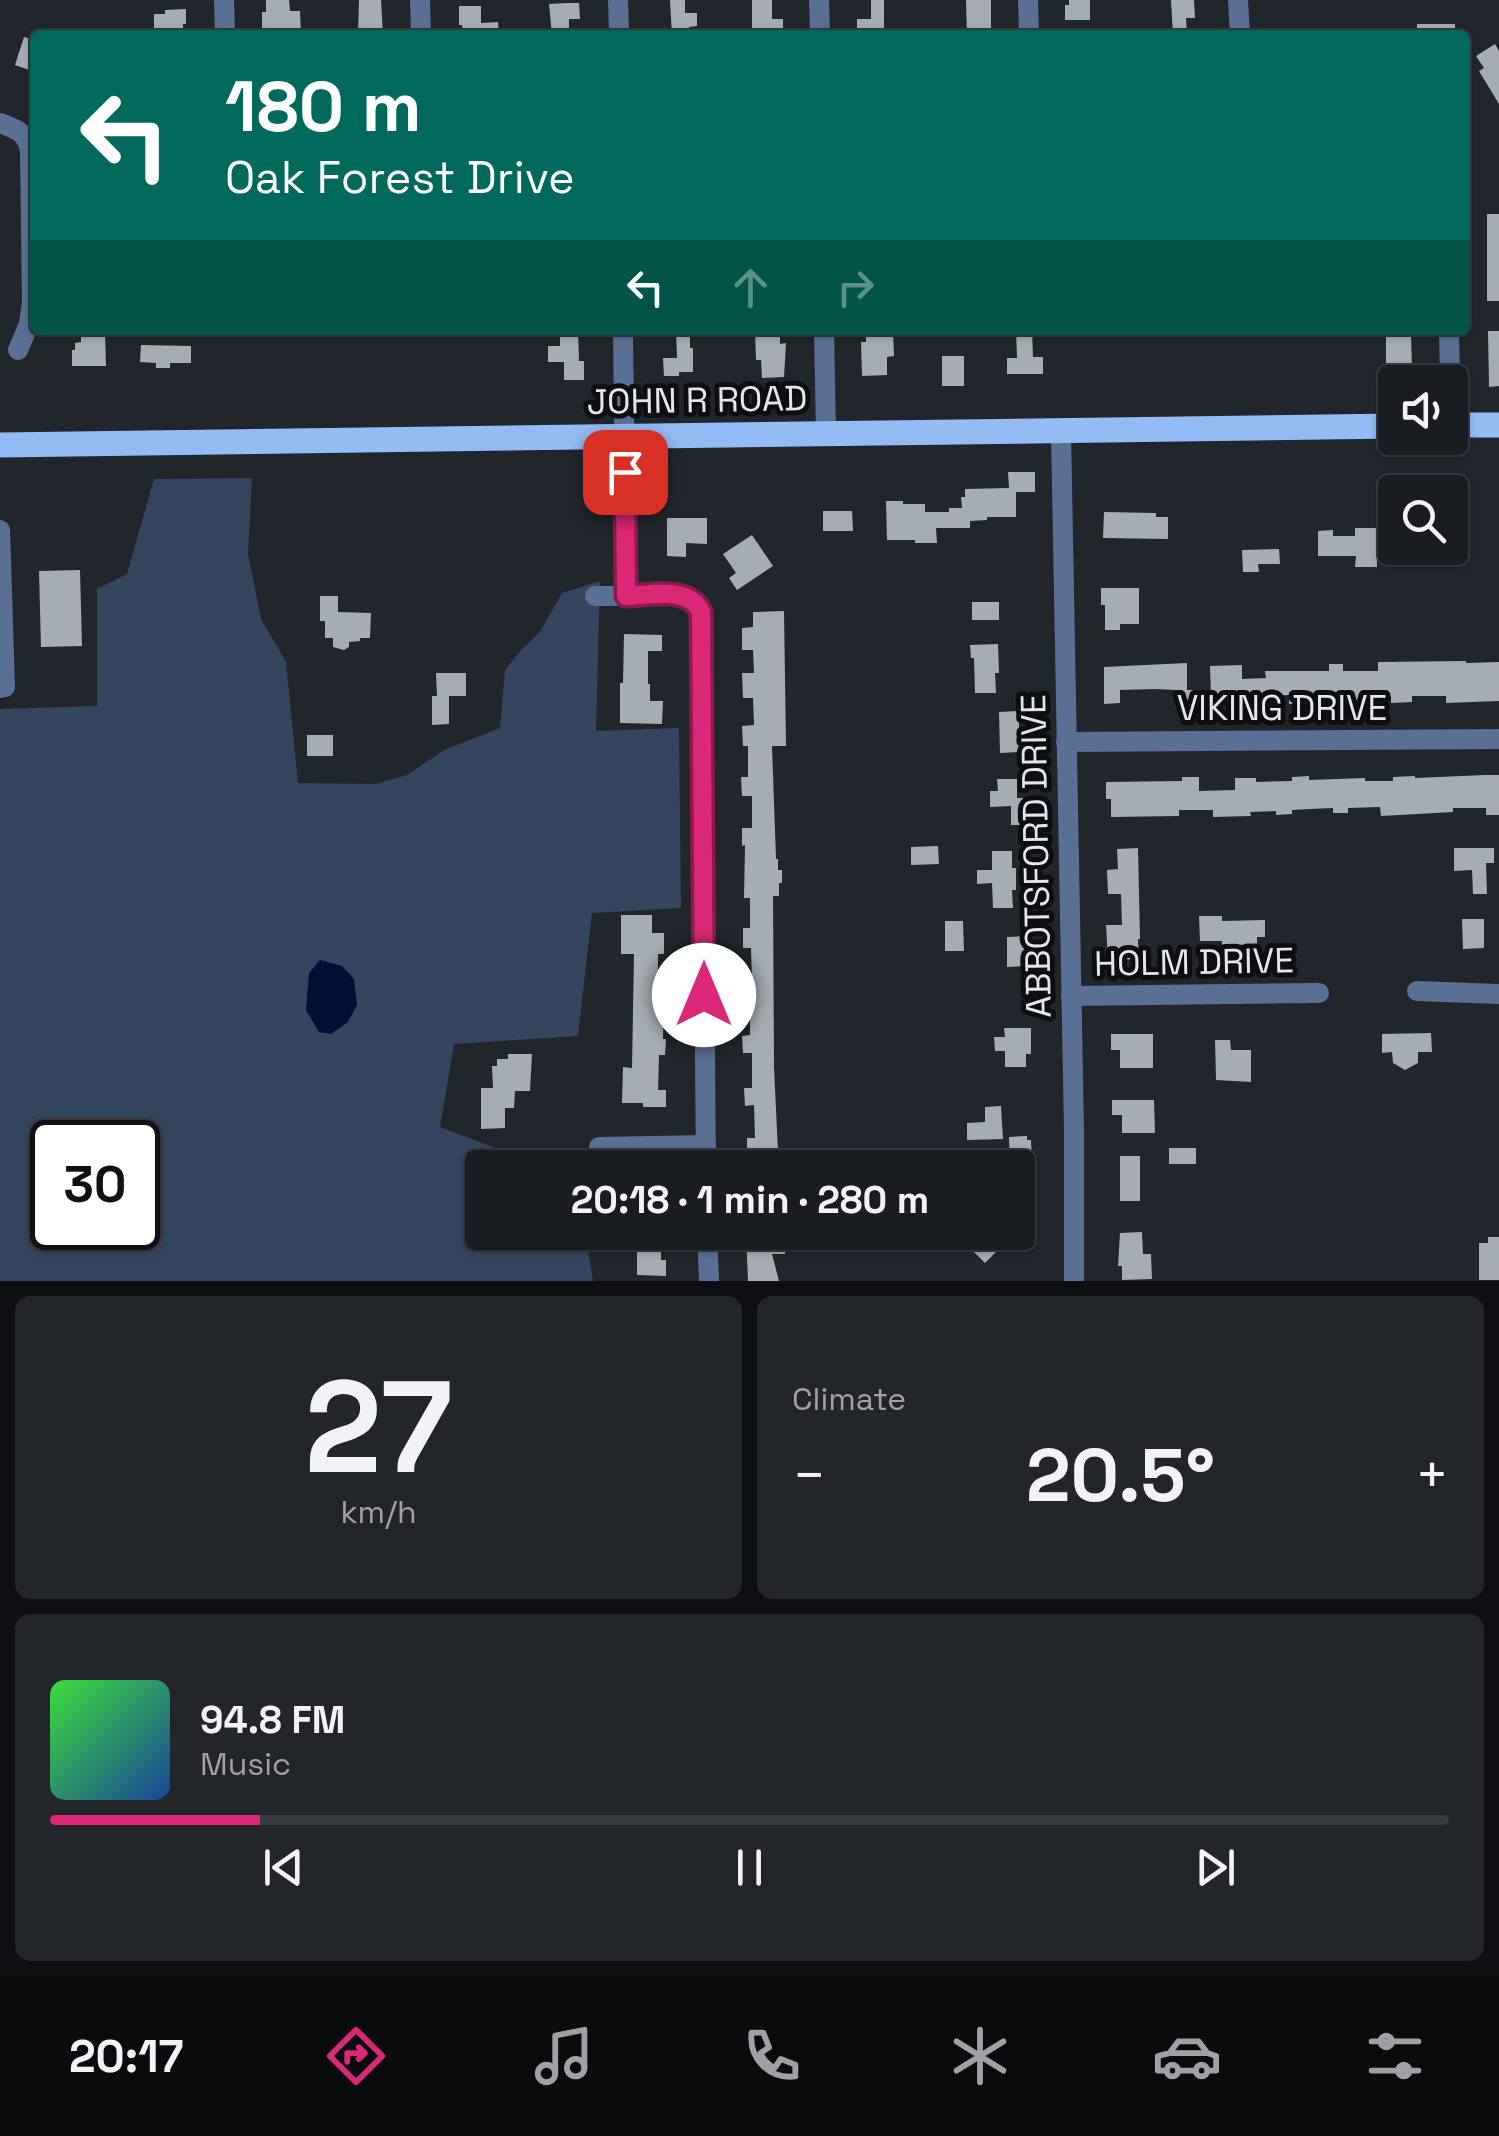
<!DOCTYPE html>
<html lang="en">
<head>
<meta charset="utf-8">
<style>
	:root { --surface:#191c21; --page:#22252a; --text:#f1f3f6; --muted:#9fa1a5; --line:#373a3f; --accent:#db2777 }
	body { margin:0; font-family:"Space Grotesk",sans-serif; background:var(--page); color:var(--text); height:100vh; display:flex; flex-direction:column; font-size:38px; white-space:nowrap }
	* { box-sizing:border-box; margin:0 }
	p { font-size:32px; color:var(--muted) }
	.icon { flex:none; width:55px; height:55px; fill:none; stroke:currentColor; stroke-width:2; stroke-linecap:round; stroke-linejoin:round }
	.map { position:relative; height:1281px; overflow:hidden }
	.drawer { display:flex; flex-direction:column; gap:15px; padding:15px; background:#0e0f12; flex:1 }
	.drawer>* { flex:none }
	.guide { position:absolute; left:30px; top:30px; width:1440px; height:305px; border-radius:10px; box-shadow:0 2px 8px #0004,0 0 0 2px var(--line); background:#00695c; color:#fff; overflow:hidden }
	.tools { position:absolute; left:1378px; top:365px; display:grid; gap:20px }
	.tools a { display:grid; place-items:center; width:90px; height:90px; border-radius:10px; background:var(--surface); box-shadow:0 2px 8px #0004,0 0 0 2px var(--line); font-size:50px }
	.speed { position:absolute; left:30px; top:1120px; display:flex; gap:20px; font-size:50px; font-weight:700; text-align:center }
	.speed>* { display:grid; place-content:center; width:130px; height:130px; border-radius:50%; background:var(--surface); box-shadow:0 2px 8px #0004,0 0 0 2px var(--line); line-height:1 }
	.speed .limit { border:5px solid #111; border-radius:15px; background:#fff; color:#111 }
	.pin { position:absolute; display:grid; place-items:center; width:85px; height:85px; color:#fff; margin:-42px; border-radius:20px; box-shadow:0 5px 15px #0006 }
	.me { position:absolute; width:110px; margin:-55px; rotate:0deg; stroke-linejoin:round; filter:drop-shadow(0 0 8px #0008) }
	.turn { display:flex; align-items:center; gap:35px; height:210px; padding:0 30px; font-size:45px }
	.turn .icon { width:130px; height:130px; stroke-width:2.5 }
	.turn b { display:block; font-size:70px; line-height:85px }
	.lanes { display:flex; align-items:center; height:95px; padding:0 30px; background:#0003; justify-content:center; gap:50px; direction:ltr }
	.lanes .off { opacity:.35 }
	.big { font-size:75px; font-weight:600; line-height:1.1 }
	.drawer .tile { flex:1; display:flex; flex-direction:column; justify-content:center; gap:15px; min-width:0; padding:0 35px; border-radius:15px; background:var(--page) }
	.drawer .dial { align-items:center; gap:0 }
	.dial b { font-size:130px; line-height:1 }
	.song { display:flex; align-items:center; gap:30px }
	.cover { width:120px; height:120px; border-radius:15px; background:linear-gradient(135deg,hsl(120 70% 55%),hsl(220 70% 35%)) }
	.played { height:10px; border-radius:5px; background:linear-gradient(90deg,var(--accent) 15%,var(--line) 15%) }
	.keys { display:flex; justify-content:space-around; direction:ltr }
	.heat { display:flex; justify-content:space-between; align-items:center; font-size:55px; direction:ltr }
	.drawer .tiles { flex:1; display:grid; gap:15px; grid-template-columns:1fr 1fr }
	.tile:last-child { grid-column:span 2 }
	.trip { position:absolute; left:465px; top:1150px; width:570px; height:100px; border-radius:10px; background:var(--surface); box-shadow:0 2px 8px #0004,0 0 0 2px var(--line); font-weight:600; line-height:100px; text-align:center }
	.menu { display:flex; height:160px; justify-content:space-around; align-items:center; background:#0a0b0d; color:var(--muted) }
	.menu .icon { width:70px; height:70px }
	.menu .selected { color:var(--accent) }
	.menu b { font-size:45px; color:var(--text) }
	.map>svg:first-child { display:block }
	.green { fill:#34455e; fill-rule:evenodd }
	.water { fill:#000f32 }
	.building { fill:#a6acb3 }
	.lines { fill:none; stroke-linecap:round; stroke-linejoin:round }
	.minor { stroke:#597092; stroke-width:20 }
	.major { stroke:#94bbf4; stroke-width:25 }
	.route-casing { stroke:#8e194d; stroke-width:25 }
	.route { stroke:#db2777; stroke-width:18 }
	.labels { text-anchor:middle; stroke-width:10; stroke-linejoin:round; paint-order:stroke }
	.street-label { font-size:35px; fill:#e4e6eb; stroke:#0d0e11 }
</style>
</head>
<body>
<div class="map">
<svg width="1499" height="1281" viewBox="0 0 1499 1281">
	<rect width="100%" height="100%" fill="#21262c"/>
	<!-- green -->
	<path class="green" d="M252 478 248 554 261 619 286 662 298 783 376 784 407 775 444 750 500 728 505 670 520 651 540 632 562 593 600 581 596 731 679 728 681 908 592 913 578 1036 454 1044 440 1127 546 1167 482 1168V1232L585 1233 593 1281H0V709L97 706V589L127 574 154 479ZM52 1142H138V1228H52Z"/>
	<!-- water -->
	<polygon class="water" points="320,960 342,966 354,979 357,1005 348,1022 331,1034 319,1032 306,1010 309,973"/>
	<!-- building -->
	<g class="building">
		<polygon points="266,0 289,0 290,11 300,11 301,35 262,35 262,12 266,12"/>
		<polygon points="359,0 381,0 383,35 358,35"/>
		<polygon points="670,0 685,0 685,13 697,13 697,26 689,27 689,35 672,35"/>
		<polygon points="752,0 772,0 772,19 783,19 783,33 752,35"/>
		<polygon points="871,0 884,0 884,35 857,35 857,19 871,19"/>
		<polygon points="966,0 991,0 991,35 967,35"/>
		<polygon points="1069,0 1090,0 1090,20 1065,20 1065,5 1069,5"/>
		<polygon points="1171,0 1194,0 1195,18 1186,18 1187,35 1173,35"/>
		<polygon points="568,3 579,3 580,19 569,19 569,35 552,35 549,4"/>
		<polygon points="459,6 481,6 481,23 498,22 499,35 463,35 462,25 459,25"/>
		<polygon points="186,9 186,24 183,24 183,35 154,35 154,14 165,14 165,10"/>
		<rect x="1417" y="24" width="38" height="11"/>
		<polygon points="24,37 35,40 35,72 15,65"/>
		<polygon points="1495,44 1499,51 1499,104 1479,71 1484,68 1476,56"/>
		<rect x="1487" y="214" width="12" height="87"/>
		<polygon points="81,330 105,330 106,366 72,366 72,350 75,350 75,343 81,342"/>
		<polygon points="560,330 578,330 579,361 584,361 584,380 564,380 564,362 548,362 548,346 560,346"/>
		<polygon points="676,330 690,330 690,348 693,348 693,372 679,372 679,376 664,376 663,358 677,358"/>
		<polygon points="755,330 780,330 780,344 786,343 784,377 762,378 761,360 756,360"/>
		<polygon points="866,330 893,330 894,356 887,357 887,375 862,376 861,342 866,342"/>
		<polygon points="1016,330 1032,330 1033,357 1043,357 1043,374 1007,374 1007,358 1017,358"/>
		<polygon points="1488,331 1499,331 1499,386 1489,387"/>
		<polygon points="1411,333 1412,369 1386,369 1386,334"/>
		<polygon points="141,345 191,346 191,363 170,363 170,368 156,368 156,363 140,362"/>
		<rect x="942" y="356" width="22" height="30"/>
		<polygon points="1008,472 1035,472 1035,492 1016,492 1016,517 987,517 987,520 970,521 970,528 936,528 937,543 915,543 915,540 887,540 886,501 903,501 903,504 925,504 925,512 949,512 949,508 962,508 961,497 965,497 965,489 1009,488"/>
		<polygon points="823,511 852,511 853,531 823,531"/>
		<polygon points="1104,512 1156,513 1156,517 1168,517 1168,539 1103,538"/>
		<polygon points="667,518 707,518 707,544 686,543 686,557 667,556"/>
		<polygon points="1355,528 1377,528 1377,567 1355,567 1356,556 1318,556 1318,531 1333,530 1333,536 1355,536"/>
		<polygon points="752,535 773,566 737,590 729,578 736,573 723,554"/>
		<polygon points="1279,549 1280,564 1258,564 1259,572 1243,572 1242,550"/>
		<polygon points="80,570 82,646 41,647 39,571"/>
		<polygon points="1101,588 1139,588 1139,624 1120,624 1120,630 1105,630 1105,605 1101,605"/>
		<polygon points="320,596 338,596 338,612 371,613 370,638 360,638 360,641 349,642 349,647 344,650 333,647 333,638 325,638 325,621 320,621"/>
		<rect x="972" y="602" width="27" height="18"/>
		<polygon points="784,611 786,746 772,746 776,859 778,859 778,870 782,870 782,883 779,883 779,896 773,896 774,1067 778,1152 747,1155 747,1138 755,1138 754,1105 745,1106 744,1088 752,1088 752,1053 743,1053 742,1036 750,1035 750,998 744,998 744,981 752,981 751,948 743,948 743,928 750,928 750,898 744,898 745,845 742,846 742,828 752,828 752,796 742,796 741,777 748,777 748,746 743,746 742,726 754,725 753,698 743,698 742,673 754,673 753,650 742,650 742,628 753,627 753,612"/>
		<polygon points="624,634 662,635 662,651 648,651 648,684 650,684 650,701 663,701 662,724 620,723 620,683 623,683"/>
		<polygon points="998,644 999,673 995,673 996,693 975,693 974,658 971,658 970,645"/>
		<polygon points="1466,661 1466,663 1499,662 1499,701 1446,703 1446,696 1412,696 1412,702 1391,703 1391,696 1363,696 1363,702 1307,700 1307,703 1289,704 1289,695 1254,696 1254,704 1233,705 1233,697 1211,697 1210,666 1242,665 1242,679 1266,678 1265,671 1329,671 1329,664 1343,664 1343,671 1378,671 1378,662"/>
		<polygon points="1187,663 1187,690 1198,690 1198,705 1177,705 1177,690 1155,689 1120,690 1120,703 1104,704 1104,667"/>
		<polygon points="436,673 466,673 466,696 449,696 449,724 432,725 432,696 437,696"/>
		<polygon points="1019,711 1019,752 1000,753 999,712"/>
		<rect x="307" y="735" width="26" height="21"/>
		<polygon points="1485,775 1499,775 1499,815 1486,815 1486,808 1453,808 1453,812 1381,816 1380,807 1348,808 1348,813 1333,813 1333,808 1310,809 1292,810 1292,814 1276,815 1276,811 1250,812 1251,816 1213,817 1213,810 1179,810 1179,816 1111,817 1111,799 1106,799 1106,782 1182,781 1182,777 1199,777 1199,791 1235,790 1235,778 1256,778 1256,782 1292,781 1292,777 1309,776 1309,780 1365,778 1365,781 1393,781 1393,777 1415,776 1415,778"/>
		<polygon points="997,779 1017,779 1017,798 1027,798 1028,825 1011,825 1011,806 990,807 990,791 998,791"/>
		<polygon points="938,846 939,864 911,865 911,847"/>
		<polygon points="1138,848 1140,939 1138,939 1139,959 1108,960 1106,925 1122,925 1121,894 1108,894 1107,870 1118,869 1117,849"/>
		<polygon points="1454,848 1494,848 1494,863 1486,863 1487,894 1473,894 1472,870 1454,871"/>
		<polygon points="992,851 1012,851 1012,868 1016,868 1016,890 1012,890 1013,908 993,908 992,883 977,884 977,870 992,870"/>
		<polygon points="621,915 652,915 652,933 664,933 664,954 658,954 658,986 664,986 663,1039 666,1039 665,1055 659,1055 658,1090 666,1090 666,1107 643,1107 643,1103 622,1103 623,1067 632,1068 634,954 621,954"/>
		<polygon points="1199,916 1222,916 1222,921 1265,920 1265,937 1257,937 1257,944 1236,945 1236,949 1222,949 1222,941 1200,941"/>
		<polygon points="1462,919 1484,919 1484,948 1463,949"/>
		<polygon points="945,921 963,921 964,951 945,951"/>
		<polygon points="1027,936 1028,966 1007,967 1007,937"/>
		<polygon points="1004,1028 1031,1028 1031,1054 1026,1054 1026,1067 1005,1067 1005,1051 995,1051 994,1037 1005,1037"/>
		<polygon points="1431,1033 1432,1052 1418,1052 1418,1063 1405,1070 1393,1063 1392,1052 1382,1053 1382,1034"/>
		<polygon points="1111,1034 1153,1034 1153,1068 1120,1068 1120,1050 1111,1050"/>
		<polygon points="1215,1040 1230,1040 1231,1050 1251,1050 1251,1082 1216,1080"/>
		<polygon points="508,1054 532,1054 530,1091 515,1091 514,1108 505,1108 505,1128 481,1129 481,1088 493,1088 492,1066 497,1066 497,1059 508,1059"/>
		<polygon points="1112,1100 1154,1100 1155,1133 1122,1133 1122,1115 1112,1115"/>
		<polygon points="1001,1106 1003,1139 967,1140 967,1123 985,1122 985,1107"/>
		<polygon points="1027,1136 1027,1140 1031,1140 1032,1162 1028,1162 1028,1168 1010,1168 1009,1137"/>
		<rect x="1169" y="1148" width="27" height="16"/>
		<rect x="1120" y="1156" width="20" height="45"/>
		<polygon points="756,1232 784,1232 785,1254 772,1254 779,1281 748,1281 746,1234"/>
		<polygon points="988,1232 1019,1232 1020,1244 1004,1244 985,1263 972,1250"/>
		<polygon points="1142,1232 1143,1254 1151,1254 1152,1279 1122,1280 1122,1266 1118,1266 1120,1233"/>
		<polygon points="1488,1237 1499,1237 1499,1280 1479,1280 1479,1243 1488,1243"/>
		<polygon points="637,1238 661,1238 661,1260 666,1260 666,1276 637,1275"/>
	</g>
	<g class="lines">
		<!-- minor -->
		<g class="minor">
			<polyline points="224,0 225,35"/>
			<polyline points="420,0 421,35"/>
			<polyline points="618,0 619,35"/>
			<polyline points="819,0 820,35"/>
			<polyline points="1028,0 1029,35"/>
			<polyline points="1238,0 1240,35"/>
			<path d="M0 123C17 129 27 133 30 151L32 303 29 324 18 350"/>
			<path d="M623 330 626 596C650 595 690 586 701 612L706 1168"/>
			<polyline points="824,330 826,434"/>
			<polyline points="1449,330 1451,425"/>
			<polyline points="1061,431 1074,1131 1074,1281"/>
			<polyline points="0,530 5,687 0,688"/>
			<polyline points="595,596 626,596"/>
			<polyline points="1066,742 1499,739"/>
			<polyline points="1417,991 1499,994"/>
			<polyline points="1071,996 1319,993"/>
			<polyline points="599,1147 706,1145"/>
			<polyline points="707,1232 709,1281"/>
		</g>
		<!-- major -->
		<g class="major">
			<polyline points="1450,425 1499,425"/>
			<polyline points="0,445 1395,426"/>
		</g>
	</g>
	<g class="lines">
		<!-- route casing -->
		<g class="route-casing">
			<path id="route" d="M625 472 626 596C651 595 689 586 701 612L704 995"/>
		</g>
		<!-- route -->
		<use href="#route" class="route"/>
	</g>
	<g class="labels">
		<!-- street labels -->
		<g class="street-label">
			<text transform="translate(697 400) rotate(-1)" y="12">JOHN R ROAD</text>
			<text x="1282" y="720">VIKING DRIVE</text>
			<text transform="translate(1036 856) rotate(-91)" y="12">ABBOTSFORD DRIVE</text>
			<text transform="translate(1194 962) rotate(-1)" y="12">HOLM DRIVE</text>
		</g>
	</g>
</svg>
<div class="tools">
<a><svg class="icon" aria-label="sound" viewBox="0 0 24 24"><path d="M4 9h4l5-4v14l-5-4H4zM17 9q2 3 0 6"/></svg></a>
<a><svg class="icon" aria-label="search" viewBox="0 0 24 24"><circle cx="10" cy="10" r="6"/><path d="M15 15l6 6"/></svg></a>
</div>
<div class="speed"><div class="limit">30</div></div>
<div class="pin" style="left:625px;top:472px;background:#d93025"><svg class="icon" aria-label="arrive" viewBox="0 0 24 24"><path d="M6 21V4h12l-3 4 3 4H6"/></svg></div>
<svg class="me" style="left:704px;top:995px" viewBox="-20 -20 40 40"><circle r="19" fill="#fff"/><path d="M0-13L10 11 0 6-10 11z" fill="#db2777"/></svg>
<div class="trip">20:18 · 1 min · 280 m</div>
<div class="guide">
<div class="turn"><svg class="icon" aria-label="left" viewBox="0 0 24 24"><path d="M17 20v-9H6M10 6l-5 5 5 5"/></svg><div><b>180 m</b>Oak Forest Drive</div></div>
<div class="lanes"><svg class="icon" aria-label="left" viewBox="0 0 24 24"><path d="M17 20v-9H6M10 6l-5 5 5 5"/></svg><svg class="icon off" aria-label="ahead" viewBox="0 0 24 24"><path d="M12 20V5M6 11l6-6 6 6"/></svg><svg class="icon off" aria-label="right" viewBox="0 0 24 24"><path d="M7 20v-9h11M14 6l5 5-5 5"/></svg></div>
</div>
</div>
<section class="drawer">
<div class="tiles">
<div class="tile dial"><b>27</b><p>km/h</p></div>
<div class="tile"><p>Climate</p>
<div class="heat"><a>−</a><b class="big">20.5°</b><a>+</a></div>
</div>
<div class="tile">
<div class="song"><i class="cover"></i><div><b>94.8 FM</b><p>Music</p></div></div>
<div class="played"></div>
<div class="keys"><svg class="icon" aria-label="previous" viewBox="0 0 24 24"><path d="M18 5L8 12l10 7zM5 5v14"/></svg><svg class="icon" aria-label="pause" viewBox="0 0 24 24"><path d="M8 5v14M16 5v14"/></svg><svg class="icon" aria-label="next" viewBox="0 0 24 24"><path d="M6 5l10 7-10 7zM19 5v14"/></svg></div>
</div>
</div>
</section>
<nav class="menu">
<b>20:17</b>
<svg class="icon selected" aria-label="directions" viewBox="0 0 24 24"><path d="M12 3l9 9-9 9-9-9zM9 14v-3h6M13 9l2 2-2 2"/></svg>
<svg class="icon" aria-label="music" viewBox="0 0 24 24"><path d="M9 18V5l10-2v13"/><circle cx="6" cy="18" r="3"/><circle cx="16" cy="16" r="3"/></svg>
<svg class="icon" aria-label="phone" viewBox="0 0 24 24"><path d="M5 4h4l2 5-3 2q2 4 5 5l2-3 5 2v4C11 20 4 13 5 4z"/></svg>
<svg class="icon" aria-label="climate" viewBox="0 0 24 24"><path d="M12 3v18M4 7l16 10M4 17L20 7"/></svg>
<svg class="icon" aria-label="car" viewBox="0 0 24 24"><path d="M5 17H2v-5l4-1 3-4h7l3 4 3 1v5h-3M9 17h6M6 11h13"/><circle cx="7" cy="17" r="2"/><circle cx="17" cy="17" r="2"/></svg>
<svg class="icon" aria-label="filters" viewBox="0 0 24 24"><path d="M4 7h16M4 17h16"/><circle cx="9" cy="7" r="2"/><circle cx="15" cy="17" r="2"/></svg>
</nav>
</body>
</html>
